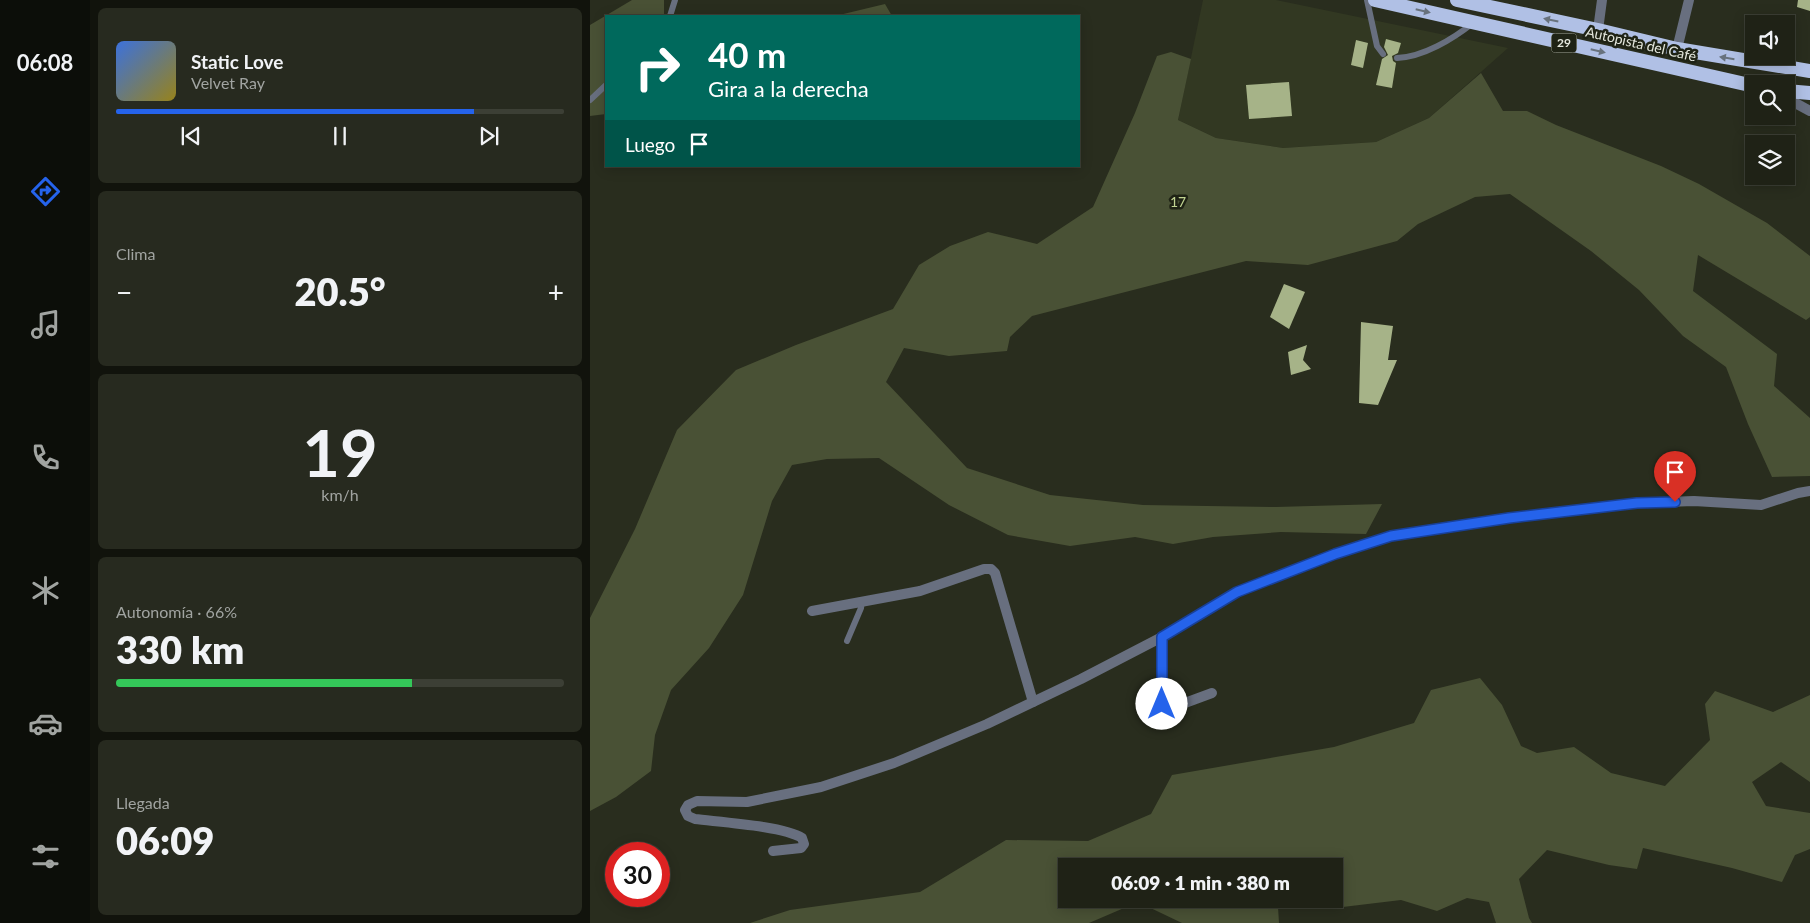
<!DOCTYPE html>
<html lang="es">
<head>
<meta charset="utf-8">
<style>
	:root { --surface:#1f2216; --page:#272a1f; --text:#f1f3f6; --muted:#a1a4a1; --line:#3c3f35; --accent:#2563eb }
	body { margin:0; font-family:Lato,sans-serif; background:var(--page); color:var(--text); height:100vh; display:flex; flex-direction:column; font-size:19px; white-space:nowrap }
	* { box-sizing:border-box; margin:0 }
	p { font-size:16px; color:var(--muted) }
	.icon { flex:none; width:28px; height:28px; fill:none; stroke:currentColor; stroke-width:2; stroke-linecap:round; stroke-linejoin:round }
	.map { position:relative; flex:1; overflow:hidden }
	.sheet { display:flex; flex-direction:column; gap:8px; padding:8px; background:#11130c; width:500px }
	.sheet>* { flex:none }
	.guide { position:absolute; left:15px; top:15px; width:475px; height:152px; border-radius:0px; box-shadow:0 2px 12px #0003,0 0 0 1px var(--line); background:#00695c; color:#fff; overflow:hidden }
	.controls { position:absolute; left:1155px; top:15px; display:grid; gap:10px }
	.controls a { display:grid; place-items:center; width:50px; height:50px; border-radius:0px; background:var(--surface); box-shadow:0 2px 12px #0003,0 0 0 1px var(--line); font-size:25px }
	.speed { position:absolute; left:15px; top:842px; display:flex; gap:10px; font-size:25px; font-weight:700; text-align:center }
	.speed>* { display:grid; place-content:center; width:65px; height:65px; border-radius:50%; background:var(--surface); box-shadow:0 2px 12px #0003,0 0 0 1px var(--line); line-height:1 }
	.speed .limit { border:8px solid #d22; background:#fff; color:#111 }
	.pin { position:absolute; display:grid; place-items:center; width:42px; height:42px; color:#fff; margin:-51px -21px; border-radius:50% 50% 50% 0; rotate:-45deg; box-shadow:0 0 5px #0007 }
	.pin .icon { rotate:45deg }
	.me { position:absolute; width:55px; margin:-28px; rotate:0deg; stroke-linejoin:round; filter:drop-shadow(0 0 4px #0008) }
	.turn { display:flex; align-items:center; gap:18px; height:105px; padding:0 20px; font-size:22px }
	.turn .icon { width:65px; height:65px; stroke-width:2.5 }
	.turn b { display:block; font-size:35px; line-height:42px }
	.then { display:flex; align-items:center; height:48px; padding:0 20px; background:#0003; gap:10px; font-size:19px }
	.big { font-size:38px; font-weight:800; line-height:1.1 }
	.sheet .widget { flex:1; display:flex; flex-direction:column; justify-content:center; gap:8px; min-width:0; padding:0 18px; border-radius:8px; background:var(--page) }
	.sheet .dial { align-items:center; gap:0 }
	.dial b { font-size:65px; line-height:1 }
	.song { display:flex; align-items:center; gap:15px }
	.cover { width:60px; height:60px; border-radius:8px; background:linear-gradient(135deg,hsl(220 70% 55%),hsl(50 70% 35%)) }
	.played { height:5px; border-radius:2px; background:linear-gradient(90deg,var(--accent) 80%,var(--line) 80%) }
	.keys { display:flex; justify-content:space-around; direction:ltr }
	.heat { display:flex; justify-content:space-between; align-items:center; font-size:28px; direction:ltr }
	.charge { height:8px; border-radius:4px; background:linear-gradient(90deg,#34c759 66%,var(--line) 0) }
	.trip { position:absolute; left:468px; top:858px; width:285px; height:50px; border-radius:0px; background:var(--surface); box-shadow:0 2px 12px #0003,0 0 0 1px var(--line); font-weight:800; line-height:50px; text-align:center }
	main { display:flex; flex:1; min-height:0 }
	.menu { display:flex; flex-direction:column; width:90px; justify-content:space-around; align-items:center; background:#0c0e09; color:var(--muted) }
	.menu .icon { width:35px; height:35px }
	.menu .selected { color:var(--accent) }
	.menu b { font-size:22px; color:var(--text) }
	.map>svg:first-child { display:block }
	.built { fill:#323822 }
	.green { fill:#495135; fill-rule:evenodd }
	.building { fill:#a6b388 }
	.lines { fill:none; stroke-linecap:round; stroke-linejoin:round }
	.service { stroke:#686f7f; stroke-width:6 }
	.minor { stroke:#686f7f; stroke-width:10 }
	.tertiary { stroke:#686f7f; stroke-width:10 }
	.trunk { stroke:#b0c0e5; stroke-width:14 }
	.oneway { fill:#68727d }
	.route-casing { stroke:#184099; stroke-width:12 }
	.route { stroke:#2563eb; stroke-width:9 }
	.labels { text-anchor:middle; stroke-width:5; stroke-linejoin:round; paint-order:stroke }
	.shield { fill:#1f2315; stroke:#a9aca1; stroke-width:1 }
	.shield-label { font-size:12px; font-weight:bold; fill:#e4e7dd }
	.street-label { font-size:14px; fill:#e4e7dd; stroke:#1f2315 }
	.park-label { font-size:14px; fill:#c2d592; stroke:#1f2315 }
</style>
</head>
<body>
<main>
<nav class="menu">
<b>06:08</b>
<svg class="icon selected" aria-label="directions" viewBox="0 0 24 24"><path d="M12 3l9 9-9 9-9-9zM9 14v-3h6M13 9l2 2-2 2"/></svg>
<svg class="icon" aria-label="music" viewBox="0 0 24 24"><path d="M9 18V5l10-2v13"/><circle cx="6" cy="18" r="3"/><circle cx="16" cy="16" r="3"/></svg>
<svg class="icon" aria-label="phone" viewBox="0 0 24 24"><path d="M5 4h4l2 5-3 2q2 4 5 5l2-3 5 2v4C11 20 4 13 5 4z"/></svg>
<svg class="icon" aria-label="climate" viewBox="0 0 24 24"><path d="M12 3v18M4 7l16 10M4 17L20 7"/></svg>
<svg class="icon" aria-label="car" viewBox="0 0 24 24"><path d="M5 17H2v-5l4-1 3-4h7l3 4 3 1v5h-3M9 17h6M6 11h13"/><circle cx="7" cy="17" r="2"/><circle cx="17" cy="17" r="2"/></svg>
<svg class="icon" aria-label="filters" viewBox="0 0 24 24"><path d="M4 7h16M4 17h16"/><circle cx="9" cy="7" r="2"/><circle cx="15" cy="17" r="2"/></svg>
</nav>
<section class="sheet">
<div class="widget">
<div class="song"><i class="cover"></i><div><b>Static Love</b><p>Velvet Ray</p></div></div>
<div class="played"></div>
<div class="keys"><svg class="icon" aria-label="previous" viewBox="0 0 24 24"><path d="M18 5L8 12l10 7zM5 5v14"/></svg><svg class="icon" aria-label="pause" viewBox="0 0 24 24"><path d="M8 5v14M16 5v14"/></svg><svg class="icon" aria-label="next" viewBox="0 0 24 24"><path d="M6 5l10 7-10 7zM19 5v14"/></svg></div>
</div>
<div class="widget"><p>Clima</p>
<div class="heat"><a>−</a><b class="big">20.5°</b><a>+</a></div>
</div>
<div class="widget dial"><b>19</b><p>km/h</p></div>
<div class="widget"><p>Autonomía · 66%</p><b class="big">330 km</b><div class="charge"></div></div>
<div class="widget"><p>Llegada</p><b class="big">06:09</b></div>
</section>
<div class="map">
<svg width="1220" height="923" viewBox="0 0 1220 923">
	<rect width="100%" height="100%" fill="#292d1e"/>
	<!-- built -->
	<polygon class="built" points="613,0 686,0 918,48 839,118 786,142 693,148 626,138 588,120"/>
	<!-- green -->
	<g class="green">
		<polygon points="42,0 74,0 74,16 16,16 16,114 0,116 0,25"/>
		<polygon points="295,4 302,16 245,16"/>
		<polygon points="581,52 601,59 588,120 626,138 693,148 786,142 839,118 891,73 913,111 937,111 966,125 1071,166 1109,184 1177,223 1220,256 1220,317 1216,320 1108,255 1103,291 1187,354 1184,386 1220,418 1220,476 1182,477 1158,424 1136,367 1093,336 1049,290 1001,251 920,194 885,197 828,224 807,241 718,265 656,261 442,316 420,337 417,351 359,356 314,348 296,382 377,468 460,495 553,505 686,507 792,504 776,534 691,532 623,537 583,544 545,537 480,546 418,535 359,505 289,458 237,459 202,465 182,501 153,595 119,648 81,690 65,735 61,771 26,797 0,811 0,618 45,529 87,430 146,370 206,345 303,309 329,265 360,246 398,232 447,244 503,207 545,113 567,56"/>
		<path d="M890 678 912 705 931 746 947 753 984 747 1021 773 1075 786 1120 740 1115 704 1125 691 1183 712 1220 695V782L1191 762 1162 782 1176 806 1220 813V849L1205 855 1192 882 1142 868 1053 848 1047 869 1019 865 957 850 929 879 939 918 942 923H906L899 902 877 898 847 911 811 900 736 909 688 907 689 923H592L548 902 499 923H160L200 910 330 892 416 840 498 841 561 814 582 775 744 747 824 723 841 690ZM744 866V899H476V866Z"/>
	</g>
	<!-- building -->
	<g class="building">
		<polygon points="1208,0 1220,0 1220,11 1207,7"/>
		<polygon points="796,39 811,43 808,53 802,56 803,61 806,63 802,88 786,85 792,59 798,55 794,47"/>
		<polygon points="766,40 778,43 773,68 761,65"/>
		<polygon points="699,82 702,116 659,119 656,85"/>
		<polygon points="694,284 715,292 699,329 680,317"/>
		<polygon points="771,322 803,326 798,360 807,360 788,405 769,403"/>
		<polygon points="717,345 713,360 721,369 701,375 698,352"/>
	</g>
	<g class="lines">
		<!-- service -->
		<g class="service">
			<polyline points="777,0 787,46 793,54"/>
			<polyline points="80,16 85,0"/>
			<path d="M807 58C833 57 863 39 883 23"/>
			<polyline points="0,100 16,85"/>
			<polyline points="257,641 271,608 272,601"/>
		</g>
		<!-- minor -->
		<g class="minor">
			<polyline points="1008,30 1012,0"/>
			<polyline points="1087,49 1099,0"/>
			<polyline points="222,611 330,591 394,569 401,569 405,573 443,702"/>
			<polyline points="572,637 572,704 576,710 622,693"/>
			<path d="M183 851 211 848 214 844 212 838C194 826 129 822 105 819L98 816 95 810 98 805 107 801 157 802 231 787 304 763 397 724 491 679 572 637 647 592 745 554 801 536 919 518 1047 503 1104 501 1171 505 1208 493 1220 491"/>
		</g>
		<!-- tertiary -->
		<polyline class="tertiary" points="1196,98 1220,111"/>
		<!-- trunk -->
		<g class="trunk">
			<polyline points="785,0 1164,86"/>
			<polyline points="867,0 1008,30 1087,49 1220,71"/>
			<polyline points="1196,91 1220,93"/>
		</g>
	</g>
	<!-- one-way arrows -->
	<defs><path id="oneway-solid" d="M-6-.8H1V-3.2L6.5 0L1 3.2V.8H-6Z" transform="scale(1.25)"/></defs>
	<g class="oneway">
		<use href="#oneway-solid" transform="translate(833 11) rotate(13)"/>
		<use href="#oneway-solid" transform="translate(961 20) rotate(-168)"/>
		<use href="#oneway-solid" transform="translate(1008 51) rotate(13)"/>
		<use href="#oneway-solid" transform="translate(1137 58) rotate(-171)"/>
	</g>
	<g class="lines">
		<!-- route casing -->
		<g class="route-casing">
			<polyline id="route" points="572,704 572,637 647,592 745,554 801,536 919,518 1047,503 1085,502"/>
		</g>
		<!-- route -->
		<use href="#route" class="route"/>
	</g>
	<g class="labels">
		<!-- shield labels -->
		<rect class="shield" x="961.5" y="33.5" width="25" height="19" rx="4"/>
		<g class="shield-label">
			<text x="974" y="47">29</text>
		</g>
		<!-- street labels -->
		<g class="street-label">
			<text transform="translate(1051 44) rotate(13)" y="5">Autopista del Café</text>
		</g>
		<!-- park labels -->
		<g class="park-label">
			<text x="588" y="207">17</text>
		</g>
	</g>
</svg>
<div class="controls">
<a><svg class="icon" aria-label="sound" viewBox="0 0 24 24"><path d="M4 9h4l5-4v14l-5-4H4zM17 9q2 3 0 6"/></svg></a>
<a><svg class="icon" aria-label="search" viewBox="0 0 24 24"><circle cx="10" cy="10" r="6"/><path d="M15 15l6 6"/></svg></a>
<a><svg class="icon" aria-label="layers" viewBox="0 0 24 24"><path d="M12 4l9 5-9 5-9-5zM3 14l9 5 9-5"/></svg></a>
</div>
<div class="speed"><div class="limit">30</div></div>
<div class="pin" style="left:1085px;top:502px;background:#d93025"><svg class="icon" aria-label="arrive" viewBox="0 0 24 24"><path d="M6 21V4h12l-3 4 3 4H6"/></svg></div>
<svg class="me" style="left:572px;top:704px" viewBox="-20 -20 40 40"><circle r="19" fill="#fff"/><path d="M0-13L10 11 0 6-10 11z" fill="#2563eb"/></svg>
<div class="trip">06:09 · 1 min · 380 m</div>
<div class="guide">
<div class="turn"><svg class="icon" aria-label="right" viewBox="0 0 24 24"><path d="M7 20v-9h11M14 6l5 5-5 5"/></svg><div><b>40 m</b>Gira a la derecha</div></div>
<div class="then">Luego<svg class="icon" aria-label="arrive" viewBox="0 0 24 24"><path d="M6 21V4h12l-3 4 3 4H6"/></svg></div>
</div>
</div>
</main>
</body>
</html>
